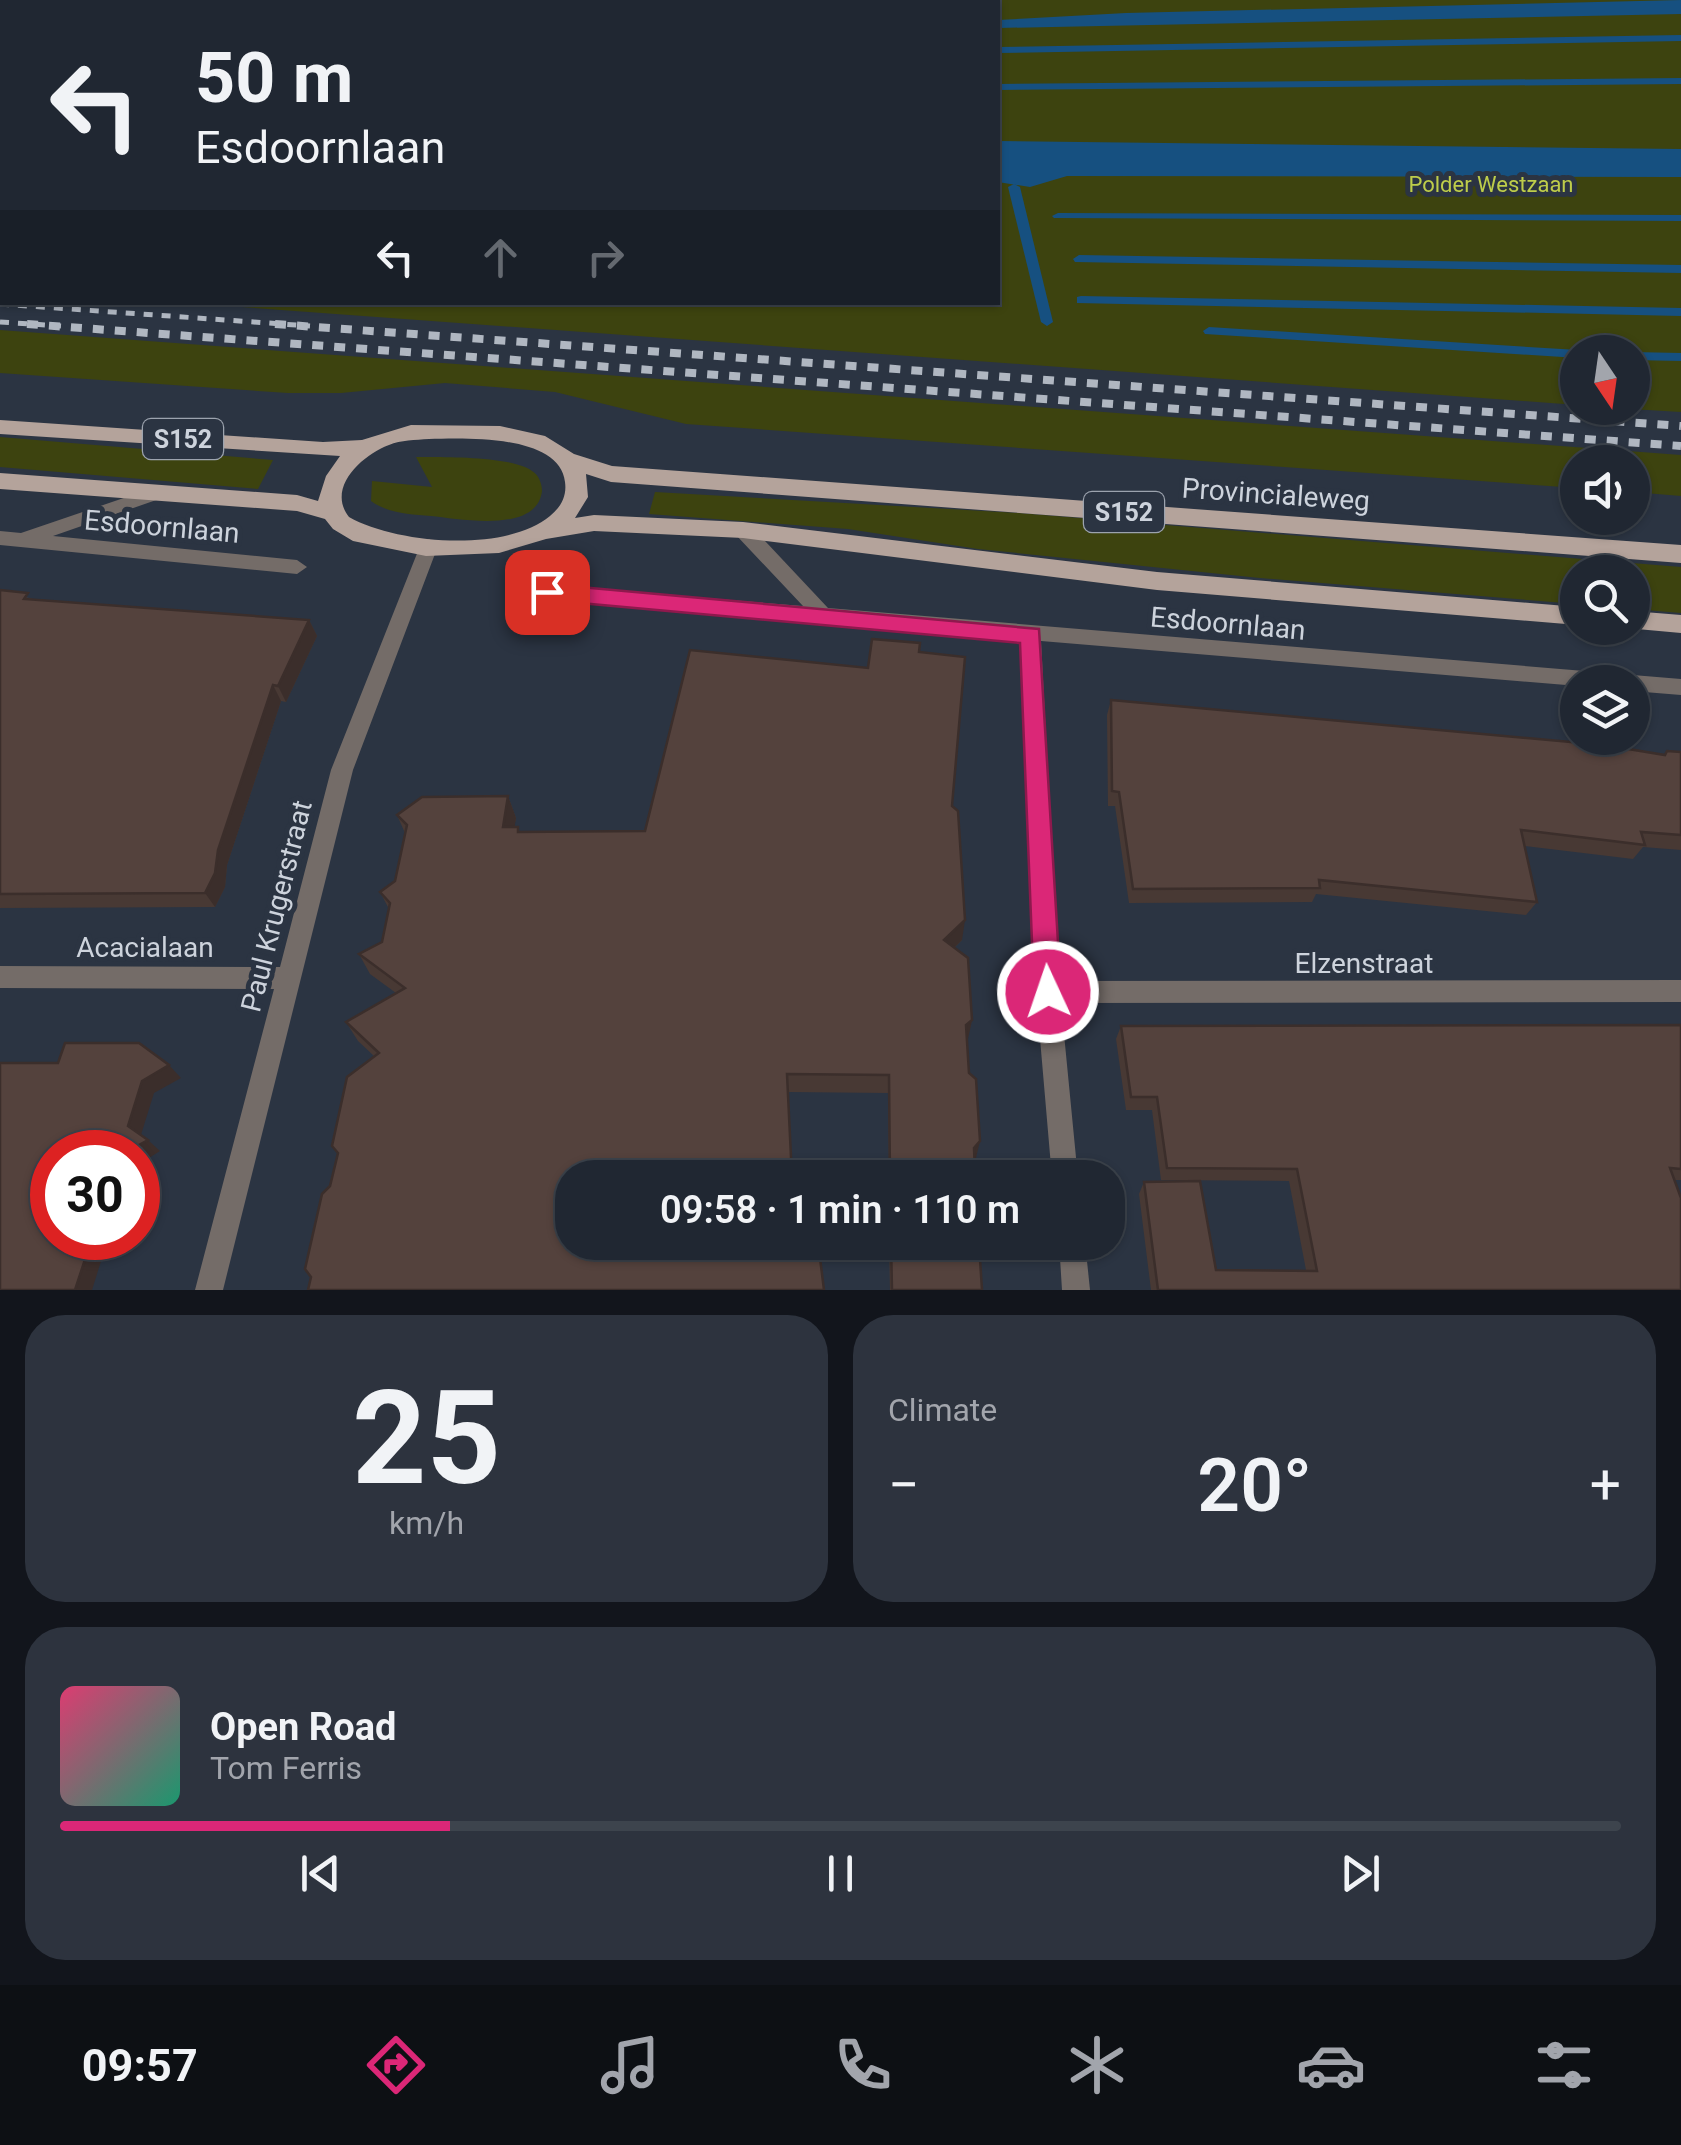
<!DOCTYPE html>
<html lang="en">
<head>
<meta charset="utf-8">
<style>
	:root { --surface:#202732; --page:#2d333e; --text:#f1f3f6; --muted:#a2a5ac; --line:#3d444d; --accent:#db2777 }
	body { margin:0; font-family:Roboto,sans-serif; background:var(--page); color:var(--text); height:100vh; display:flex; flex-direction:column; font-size:38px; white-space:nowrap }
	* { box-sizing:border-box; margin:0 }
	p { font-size:32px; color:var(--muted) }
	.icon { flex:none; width:55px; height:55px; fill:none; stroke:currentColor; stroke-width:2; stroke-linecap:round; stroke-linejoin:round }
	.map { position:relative; height:1290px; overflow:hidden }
	.drawer { display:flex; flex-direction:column; gap:25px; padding:25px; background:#12151c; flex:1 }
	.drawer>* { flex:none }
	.banner { position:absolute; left:0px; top:0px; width:1000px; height:305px; box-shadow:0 2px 8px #0004,0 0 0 2px var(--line); background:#202732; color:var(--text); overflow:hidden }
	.needle { width:65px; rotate:167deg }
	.fabs { position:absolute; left:1560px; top:335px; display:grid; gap:20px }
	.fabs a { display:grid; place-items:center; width:90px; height:90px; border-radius:50%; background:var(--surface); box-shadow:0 2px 8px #0004,0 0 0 2px var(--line); font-size:50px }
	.speed { position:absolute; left:30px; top:1130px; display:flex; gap:20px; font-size:50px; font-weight:700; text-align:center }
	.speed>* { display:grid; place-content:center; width:130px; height:130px; border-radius:50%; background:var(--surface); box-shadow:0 2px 8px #0004,0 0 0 2px var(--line); line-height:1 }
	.speed .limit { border:15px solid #d22; background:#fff; color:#111 }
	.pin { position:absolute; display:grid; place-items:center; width:85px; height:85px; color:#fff; margin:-42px; border-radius:20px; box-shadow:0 5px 15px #0006 }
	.me { position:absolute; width:110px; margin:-55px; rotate:357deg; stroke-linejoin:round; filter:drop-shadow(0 0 8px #0008) }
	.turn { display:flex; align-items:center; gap:35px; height:210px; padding:0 30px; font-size:45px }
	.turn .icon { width:130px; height:130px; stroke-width:2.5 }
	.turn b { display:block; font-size:70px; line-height:85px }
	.lanes { display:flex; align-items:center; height:95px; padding:0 30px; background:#0003; justify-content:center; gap:50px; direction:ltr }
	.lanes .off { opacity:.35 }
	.big { font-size:75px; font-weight:600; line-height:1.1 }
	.drawer .widget { flex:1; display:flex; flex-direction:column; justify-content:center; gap:15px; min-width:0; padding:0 35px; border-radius:40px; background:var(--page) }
	.drawer .dial { align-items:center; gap:0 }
	.dial b { font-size:130px; line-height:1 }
	.song { display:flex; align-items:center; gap:30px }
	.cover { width:120px; height:120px; border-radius:15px; background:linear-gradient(135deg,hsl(340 70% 55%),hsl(160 70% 35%)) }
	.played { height:10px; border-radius:5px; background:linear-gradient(90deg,var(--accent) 25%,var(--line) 25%) }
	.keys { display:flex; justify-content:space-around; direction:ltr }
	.heat { display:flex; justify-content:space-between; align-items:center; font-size:55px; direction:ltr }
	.drawer .tiles { flex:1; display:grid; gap:25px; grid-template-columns:1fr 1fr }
	.widget:last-child { grid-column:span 2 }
	.trip { position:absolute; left:555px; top:1160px; width:570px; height:100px; border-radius:40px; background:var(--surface); box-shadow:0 2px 8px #0004,0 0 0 2px var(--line); font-weight:600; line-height:100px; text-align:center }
	.dock { display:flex; height:160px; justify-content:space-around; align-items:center; background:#0d1014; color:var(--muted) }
	.dock .icon { width:70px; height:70px }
	.dock .active { color:var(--accent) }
	.dock b { font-size:45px; color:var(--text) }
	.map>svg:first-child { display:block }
	.green { fill:#3d430f }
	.water { fill:#165080 }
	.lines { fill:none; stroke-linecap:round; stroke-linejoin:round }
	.stream { fill:#165080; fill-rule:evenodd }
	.minor { fill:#746c68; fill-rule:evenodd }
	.primary { fill:#b4a39b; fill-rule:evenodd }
	.rail-far1 { stroke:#b0b7c1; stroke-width:5; stroke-dasharray:9 9; stroke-linecap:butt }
	.rail { stroke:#b0b7c1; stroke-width:8; stroke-dasharray:11 11; stroke-linecap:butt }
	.wall { fill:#483934 }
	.shaded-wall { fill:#3b2e2b }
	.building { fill:#54423d; stroke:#3b2e2b; stroke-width:2.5 }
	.route { fill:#db2777; stroke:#8e194d; stroke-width:2.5 }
	.labels { text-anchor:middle; stroke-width:10; stroke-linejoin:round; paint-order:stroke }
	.far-park-label { font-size:22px; fill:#becd4a; stroke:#2b3442 }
	.shield { fill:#2b3442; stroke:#9ca3ae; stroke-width:2.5 }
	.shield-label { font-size:25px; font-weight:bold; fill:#cdd3dc }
	.street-label { font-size:28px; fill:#cdd3dc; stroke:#2b3442 }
</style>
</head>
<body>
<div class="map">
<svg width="1681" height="1290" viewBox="0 0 1681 1290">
	<rect width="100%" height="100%" fill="#2b3442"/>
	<!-- green -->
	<g class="green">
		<polygon points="0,0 1681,0 1681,412 1614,408 1632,408 1632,352 1578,352 1577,405 187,303 998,302 998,2 2,2 0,288"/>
		<polygon points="0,330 1681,455 1681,496 1633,492 1632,462 1578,462 1577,488 686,424 555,392 445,383 341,393 288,393 0,373"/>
		<polygon points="0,437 273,460 258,489 0,467"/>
		<path d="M416 457C441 457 513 456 532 471 539 475 542 484 542 491 537 534 460 519 431 516 410 514 389 514 371 501L372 481 432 487Z"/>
		<polygon points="655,492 1018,513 1681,567 1681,613 1633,609 1632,572 1578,572 1577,604 1260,578 978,549 848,529 649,514"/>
	</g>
	<!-- water -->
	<g class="water">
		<polygon points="1681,0 1681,14 998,28 998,20 1126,13"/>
		<polygon points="998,141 1681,149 1681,177 1067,176 1030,187 998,182"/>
	</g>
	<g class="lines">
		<!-- stream -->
		<g class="stream">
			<polygon points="1681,35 1681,41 998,53 998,47"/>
			<rect x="0" y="67" width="2" height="6"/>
			<polygon points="1681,78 1681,84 998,90 998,84"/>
			<rect x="0" y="113" width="2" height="6"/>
			<rect x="0" y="166" width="2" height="6"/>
			<polygon points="1014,184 1020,187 1053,322 1047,326 1041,322 1008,187"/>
			<polygon points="1058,213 1681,215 1681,221 1054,218 1052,216"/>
			<rect x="0" y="214" width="2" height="6"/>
			<polygon points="1079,255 1681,265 1681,273 1075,262 1073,259"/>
			<polygon points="1081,296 1681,308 1681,316 1077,303 1077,297"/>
			<polygon points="934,302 946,302 946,303 940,307"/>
			<polygon points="1209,327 1578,350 1583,352 1578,352 1578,358 1205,334 1203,331"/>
			<polygon points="1630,352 1632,352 1681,353 1681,361 1632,360 1632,352"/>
		</g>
		<!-- minor -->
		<g class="minor">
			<polygon points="156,487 162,488 165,493 162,498 53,536 297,560 307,567 297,574 0,545 0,531 21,533"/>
			<polygon points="743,523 750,525 828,608 1681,679 1681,695 1632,691 1632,682 1578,682 1578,686 1041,641 1059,981 1681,980 1681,1002 1061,1003 1078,1178 1052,1178 1036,992 1021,639 547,599 537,592 547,585 803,606 736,535 734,530 736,525"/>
			<polygon points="429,539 438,546 353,770 223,1290 195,1290 274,989 0,988 0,966 280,967 331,770 420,546"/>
			<polygon points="1059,1242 1085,1242 1090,1290 1062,1290"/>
		</g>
		<!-- primary -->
		<g class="primary">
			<path d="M0 420 323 442 362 440 411 425 500 426 545 436 574 454 612 466 1681 545V563L611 482 586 474 588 497 575 518 594 515 743 522 1157 572 1578 607V625L1157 590 743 538 594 531 546 539 499 553 426 556 353 541 333 529 325 519 297 511 0 489V473L297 495 318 501 326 476 340 456 0 434ZM429 439C464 438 560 434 565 482 567 496 561 507 550 516 505 553 397 544 349 517 326 488 362 455 389 445 401 440 415 440 429 439Z"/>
			<polygon points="1632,611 1681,615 1681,633 1626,628 1632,628"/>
		</g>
		<!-- rail-far1 -->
		<g class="rail-far1">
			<polyline points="0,304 310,326"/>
			<polyline points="0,322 61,326"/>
		</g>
		<!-- rail -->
		<g class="rail">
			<polyline points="27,324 1681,446"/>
			<polyline points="275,324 1681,426"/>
		</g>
	</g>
	<!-- wall -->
	<g class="wall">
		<polygon points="0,590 33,599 309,620 317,636 286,702 281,701 227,865 225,887 215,907 0,908"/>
		<polygon points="920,652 952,806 962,940 954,948 972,1020 967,1040 969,1073 980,1141 974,1160 974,1178 889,1178 888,1093 789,1092 330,1186 374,1056 358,1041 346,1022 396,993 370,974 359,954 382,942 389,909 380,892 395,881 405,833 397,815 508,796 516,818 514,827 520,832 645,831 868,668"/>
		<polygon points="1111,700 1664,755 1681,752 1681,850 1643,847 1633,859 1525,846 1537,902 1526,915 1316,894 1312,902 1129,903 1115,806 1108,806 1107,715"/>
		<polygon points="1681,1025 1681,1180 1675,1180 1681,1290 1151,1290 1139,1194 1144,1182 1216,1270 1306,1270 1289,1181 1161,1180 1152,1110 1126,1110 1116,1039 1121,1026"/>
		<polygon points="889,1242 960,1242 962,1259 982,1290 890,1290"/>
	</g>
	<!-- shaded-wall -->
	<g class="shaded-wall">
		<polygon points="309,620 317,636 286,702 278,686"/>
		<polygon points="273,685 281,701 227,865 225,887 215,907 205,893"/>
		<polygon points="508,796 516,818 511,849 503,827"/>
		<polygon points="965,920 962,940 942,960 944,940"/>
		<polygon points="972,1020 968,1039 963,1044 966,1025"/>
		<polygon points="169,1065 181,1078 154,1093 140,1138 128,1126 142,1081"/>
		<polygon points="148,1140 160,1151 138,1165 138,1152 126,1152"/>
		<polygon points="980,1141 976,1158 970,1165 974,1148"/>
		<polygon points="92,1238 113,1238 107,1242 92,1290 75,1290"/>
	</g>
	<!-- building -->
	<g class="building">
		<polygon points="0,590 28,593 24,599 309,620 278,686 273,685 218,850 215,873 205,893 0,894"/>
		<polygon points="872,639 920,643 919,652 965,657 952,806 958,811 965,920 944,940 968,958 972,1020 966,1025 969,1073 976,1079 980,1141 974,1148 975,1172 956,1172 956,1178 890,1178 889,1075 787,1074 792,1178 572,1178 572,1242 818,1242 824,1290 308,1290 311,1277 305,1269 322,1194 330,1186 338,1153 332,1146 347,1077 379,1053 346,1022 405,988 359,954 382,942 390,903 380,892 395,881 407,825 397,815 422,797 508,796 503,827 518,827 518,832 645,831 690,650 868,668"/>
		<polygon points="1111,700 1604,745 1665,755 1667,751 1681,752 1681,835 1641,832 1645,845 1521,830 1537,902 1319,880 1320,888 1133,889 1119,792 1112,791"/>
		<polygon points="1681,1025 1681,1169 1670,1168 1681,1198 1681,1290 1158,1290 1144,1182 1200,1181 1216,1270 1317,1271 1297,1169 1167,1168 1157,1097 1131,1097 1121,1026"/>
		<polygon points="65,1043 139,1043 169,1065 142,1081 128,1126 148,1140 126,1152 52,1152 52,1238 92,1238 75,1290 0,1290 0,1063 58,1063"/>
		<polygon points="891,1242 960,1242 962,1259 980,1259 982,1290 892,1290"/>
	</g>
	<!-- route -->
	<polygon class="route" points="547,584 1039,629 1061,992 1057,1001 1048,1005 1038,1001 1034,992 1020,643 547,600 536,592"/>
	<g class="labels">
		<!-- far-park labels -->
		<g class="far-park-label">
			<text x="1491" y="192">Polder Westzaan</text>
		</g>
		<!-- shield labels -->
		<g class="shield">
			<rect x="143" y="419" width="80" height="40" rx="8"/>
			<rect x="1084" y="492" width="80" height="40" rx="8"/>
		</g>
		<g class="shield-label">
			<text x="183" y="448">S152</text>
			<text x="1124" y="521">S152</text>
		</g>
		<!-- street labels -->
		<g class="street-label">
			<text transform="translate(1276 494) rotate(4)" y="10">Provincialeweg</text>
			<text transform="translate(162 526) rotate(5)" y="10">Esdoornlaan</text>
			<text transform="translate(1228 623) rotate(5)" y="10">Esdoornlaan</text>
			<text transform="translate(276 906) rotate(-76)" y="10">Paul Krugerstraat</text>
			<text x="145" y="957">Acacialaan</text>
			<text x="1364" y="973">Elzenstraat</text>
		</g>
	</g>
</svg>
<div class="fabs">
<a><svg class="needle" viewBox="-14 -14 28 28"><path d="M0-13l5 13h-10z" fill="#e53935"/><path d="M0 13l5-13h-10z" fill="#a2a5ac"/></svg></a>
<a><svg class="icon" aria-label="sound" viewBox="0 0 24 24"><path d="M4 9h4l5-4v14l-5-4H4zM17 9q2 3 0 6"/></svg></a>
<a><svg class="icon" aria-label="search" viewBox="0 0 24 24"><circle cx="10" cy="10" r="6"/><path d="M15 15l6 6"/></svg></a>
<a><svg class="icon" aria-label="layers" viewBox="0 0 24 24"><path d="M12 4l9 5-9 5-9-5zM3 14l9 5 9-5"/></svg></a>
</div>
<div class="speed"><div class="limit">30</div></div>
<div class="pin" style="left:547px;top:592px;background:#d93025"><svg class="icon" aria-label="arrive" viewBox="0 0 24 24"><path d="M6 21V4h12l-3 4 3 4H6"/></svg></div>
<svg class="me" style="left:1048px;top:992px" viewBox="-20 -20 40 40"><circle r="17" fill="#db2777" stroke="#fff" stroke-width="3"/><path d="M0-11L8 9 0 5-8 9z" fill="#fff"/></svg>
<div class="trip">09:58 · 1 min · 110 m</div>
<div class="banner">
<div class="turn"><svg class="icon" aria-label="left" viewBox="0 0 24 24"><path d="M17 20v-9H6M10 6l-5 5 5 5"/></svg><div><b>50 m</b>Esdoornlaan</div></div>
<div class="lanes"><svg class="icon" aria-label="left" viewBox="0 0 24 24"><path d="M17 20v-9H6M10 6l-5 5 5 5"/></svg><svg class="icon off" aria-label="ahead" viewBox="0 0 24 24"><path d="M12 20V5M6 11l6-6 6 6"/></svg><svg class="icon off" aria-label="right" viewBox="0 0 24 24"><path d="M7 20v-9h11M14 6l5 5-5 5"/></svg></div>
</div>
</div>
<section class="drawer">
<div class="tiles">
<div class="widget dial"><b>25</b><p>km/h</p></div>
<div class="widget"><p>Climate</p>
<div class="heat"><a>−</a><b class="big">20°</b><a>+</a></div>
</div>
<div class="widget">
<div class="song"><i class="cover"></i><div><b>Open Road</b><p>Tom Ferris</p></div></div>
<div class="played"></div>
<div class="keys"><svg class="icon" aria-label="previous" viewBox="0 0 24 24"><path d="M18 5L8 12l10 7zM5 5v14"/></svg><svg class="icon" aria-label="pause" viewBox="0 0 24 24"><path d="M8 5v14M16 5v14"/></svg><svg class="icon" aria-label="next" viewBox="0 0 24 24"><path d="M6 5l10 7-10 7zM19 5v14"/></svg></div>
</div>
</div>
</section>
<nav class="dock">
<b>09:57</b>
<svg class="icon active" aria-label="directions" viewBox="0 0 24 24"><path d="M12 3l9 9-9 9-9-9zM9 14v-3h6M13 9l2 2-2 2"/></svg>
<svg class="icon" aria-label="music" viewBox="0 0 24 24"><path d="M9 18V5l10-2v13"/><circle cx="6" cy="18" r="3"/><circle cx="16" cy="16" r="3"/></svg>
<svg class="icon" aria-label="phone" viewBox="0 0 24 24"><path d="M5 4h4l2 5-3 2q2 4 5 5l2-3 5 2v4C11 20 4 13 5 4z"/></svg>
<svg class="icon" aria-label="climate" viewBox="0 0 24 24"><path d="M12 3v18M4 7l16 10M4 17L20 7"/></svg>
<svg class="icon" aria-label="car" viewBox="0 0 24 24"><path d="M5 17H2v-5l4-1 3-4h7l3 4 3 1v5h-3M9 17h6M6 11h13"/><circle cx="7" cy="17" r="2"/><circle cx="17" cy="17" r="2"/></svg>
<svg class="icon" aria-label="filters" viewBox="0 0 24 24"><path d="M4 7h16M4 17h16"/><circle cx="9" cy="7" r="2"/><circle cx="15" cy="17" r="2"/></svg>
</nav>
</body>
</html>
